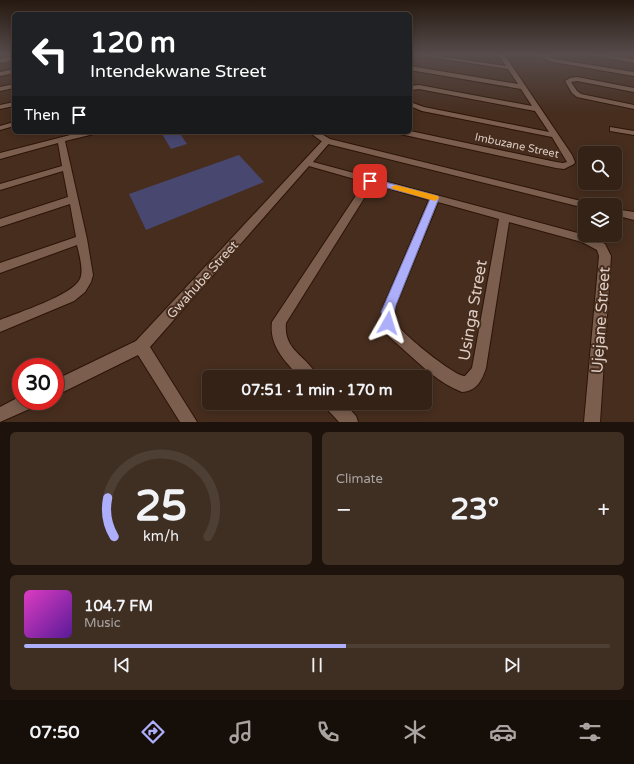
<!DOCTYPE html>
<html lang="en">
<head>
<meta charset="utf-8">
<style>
	:root { --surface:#342216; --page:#3f2f23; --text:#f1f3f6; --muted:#a9a4a1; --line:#4e3f35; --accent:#adaffb }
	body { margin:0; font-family:"Varela Round",sans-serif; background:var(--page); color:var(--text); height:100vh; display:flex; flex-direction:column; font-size:15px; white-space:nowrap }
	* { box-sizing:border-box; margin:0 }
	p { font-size:13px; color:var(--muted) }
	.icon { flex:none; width:22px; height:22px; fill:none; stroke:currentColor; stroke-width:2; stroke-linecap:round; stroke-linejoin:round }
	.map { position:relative; height:422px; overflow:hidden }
	.side { display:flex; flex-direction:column; gap:10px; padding:10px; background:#1d130c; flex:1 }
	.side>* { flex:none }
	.hud { position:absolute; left:12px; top:12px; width:400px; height:122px; border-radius:6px; box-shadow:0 2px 10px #0003,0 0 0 1px var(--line); background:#202124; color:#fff; overflow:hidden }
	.fabs { position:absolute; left:578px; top:146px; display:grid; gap:8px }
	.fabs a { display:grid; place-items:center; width:44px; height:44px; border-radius:6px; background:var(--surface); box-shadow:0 2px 10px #0003,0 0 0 1px var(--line); font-size:20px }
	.speed { position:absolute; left:12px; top:358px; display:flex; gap:8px; font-size:20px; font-weight:700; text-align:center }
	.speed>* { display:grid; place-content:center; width:52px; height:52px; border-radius:50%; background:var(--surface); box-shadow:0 2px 10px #0003,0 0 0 1px var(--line); line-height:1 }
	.speed .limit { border:6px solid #d22; background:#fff; color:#111 }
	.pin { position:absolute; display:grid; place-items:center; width:34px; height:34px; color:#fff; margin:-17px; border-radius:8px; box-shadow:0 2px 6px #0006 }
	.me { position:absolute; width:44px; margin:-22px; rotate:6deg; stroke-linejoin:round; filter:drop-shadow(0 0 3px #0008) }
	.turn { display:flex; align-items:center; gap:14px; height:84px; padding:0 12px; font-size:18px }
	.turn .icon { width:52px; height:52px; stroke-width:2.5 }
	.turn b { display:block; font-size:28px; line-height:34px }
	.then { display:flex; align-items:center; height:38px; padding:0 12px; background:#0003; gap:8px; font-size:15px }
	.big { font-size:30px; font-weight:700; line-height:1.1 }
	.side .tile { flex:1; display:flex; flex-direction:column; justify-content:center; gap:6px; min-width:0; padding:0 14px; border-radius:6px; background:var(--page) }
	.side .dial { align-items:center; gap:0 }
	.dial svg { height:104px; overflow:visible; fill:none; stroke:var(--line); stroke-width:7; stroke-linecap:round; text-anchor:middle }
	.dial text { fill:var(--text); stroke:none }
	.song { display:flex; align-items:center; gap:12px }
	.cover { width:48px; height:48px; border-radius:6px; background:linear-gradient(135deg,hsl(310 70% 55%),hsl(270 70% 35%)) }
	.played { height:4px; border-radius:2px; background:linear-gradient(90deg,var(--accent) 55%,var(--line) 55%) }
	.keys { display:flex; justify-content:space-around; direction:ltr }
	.heat { display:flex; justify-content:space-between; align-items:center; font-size:22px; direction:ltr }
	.side .tiles { flex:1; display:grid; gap:10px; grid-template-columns:1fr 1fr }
	.tile:last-child { grid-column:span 2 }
	.trip { position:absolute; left:202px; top:370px; width:230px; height:40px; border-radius:6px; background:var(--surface); box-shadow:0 2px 10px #0003,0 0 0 1px var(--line); font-weight:700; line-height:40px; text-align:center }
	.tabs { display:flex; height:64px; justify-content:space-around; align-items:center; background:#150e09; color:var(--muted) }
	.tabs .icon { width:28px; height:28px }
	.tabs .current { color:var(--accent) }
	.tabs b { font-size:18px; color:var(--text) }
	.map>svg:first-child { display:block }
	.green { fill:#474770 }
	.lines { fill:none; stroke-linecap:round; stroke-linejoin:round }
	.minor-casing { stroke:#2c1407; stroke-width:2 }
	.tertiary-casing { stroke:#2c1407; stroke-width:2 }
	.minor { fill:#7b5e4e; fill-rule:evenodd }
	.tertiary { fill:#7b5e4e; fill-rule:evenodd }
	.route { fill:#adaffb; stroke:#7072a3 }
	.slow { fill:#f59e0b }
	.labels { text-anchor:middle; stroke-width:4; stroke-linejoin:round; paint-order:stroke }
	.far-street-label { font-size:11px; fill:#decdc4; stroke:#462d1e }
	.street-label { font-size:13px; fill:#decdc4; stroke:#462d1e }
	.near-street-label { font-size:16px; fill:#decdc4; stroke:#462d1e }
</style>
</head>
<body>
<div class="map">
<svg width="634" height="422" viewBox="0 0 634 422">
	<rect width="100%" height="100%" fill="#462d1e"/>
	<!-- green -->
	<g class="green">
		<polygon points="169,132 179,132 187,144 171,149 162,134"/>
		<polygon points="239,155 264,182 146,230 129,194"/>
	</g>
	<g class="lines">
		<!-- minor casing -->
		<g class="minor-casing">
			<g id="minor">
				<polygon points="411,54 425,54 506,66 498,54 504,54 572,155 575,162 574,164 564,169 556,168 400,134 399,132 410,131 556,162 563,163 567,162 552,137 422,111 410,106 410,102 424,107 549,132 535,111 419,89 410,90 410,86 419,85 532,106 521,89 410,70 410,66 518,84 508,69"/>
				<polygon points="540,54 546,54 554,59 634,72 634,76 553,62 545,59"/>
				<polygon points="588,54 601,54 634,59 634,63"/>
				<polygon points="14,56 14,60 0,63 0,59"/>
				<polygon points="14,69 14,73 0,76 0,72"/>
				<polygon points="577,77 634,88 634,92 577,81 571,82 577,91 581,94 634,105 634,109 577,97 572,93 565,81 570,78"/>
				<polygon points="14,84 14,88 0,91 0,87"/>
				<polygon points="14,102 14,106 0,109 0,105"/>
				<polygon points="14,122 14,126 0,130 0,126"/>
				<polygon points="610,127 634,131 634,135 610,131"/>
				<path d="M82 132H95L94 134 65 141 87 239 93 275 91 282 85 292 74 301 0 332V320C17 313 73 295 80 279 84 270 79 254 77 245L0 273V263L76 237 70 204 0 227V219L68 197 63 171 0 190V184L62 166 58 143 0 159V153Z"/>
				<path d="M324 139H327L331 141 313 162 585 235 605 244 611 256 600 422H584L599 256 597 250 582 242 509 222 486 368C482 380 477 391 462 392 439 383 422 366 404 350 398 344 390 339 386 332 381 323 380 315 384 305L429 200 373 184 286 323C283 352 309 356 317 377H300C284 361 269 345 272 322L365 182 309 166 150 347 197 422H180L138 355 55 396V380L136 341ZM438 202 499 219 472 368 465 376C455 377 401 333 396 323 393 318 395 311 396 305Z"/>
				<polygon points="21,396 21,401 36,401 34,407 0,422 0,407"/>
				<polygon points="325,403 344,403 356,416 358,422 339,422 327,409"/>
			</g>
		</g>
		<!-- tertiary casing -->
		<g class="tertiary-casing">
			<g id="tertiary">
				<polygon points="309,132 318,132 330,139 585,202 590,205 585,205 585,208 324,143"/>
				<polygon points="615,209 634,212 634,220 615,215"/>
			</g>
		</g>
		<!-- minor -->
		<use href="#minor" class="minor"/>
		<!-- tertiary -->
		<use href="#tertiary" class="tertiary"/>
	</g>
	<!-- sky -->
	<linearGradient id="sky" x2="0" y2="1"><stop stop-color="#261910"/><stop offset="0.48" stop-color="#574c4c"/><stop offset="1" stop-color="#574c4c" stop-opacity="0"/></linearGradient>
	<rect width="634" height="113" fill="url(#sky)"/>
	<!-- route -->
	<path class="route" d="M370 178 438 196 439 198 396 305C393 313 396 320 392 327L388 329 384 327 381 312 430 199 368 183 366 181 368 179Z"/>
	<!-- slow -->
	<polygon class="slow" points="396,185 438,196 439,198 435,201 393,189 391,187 393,186"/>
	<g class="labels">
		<!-- far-street labels -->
		<g class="far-street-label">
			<text transform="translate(517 145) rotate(12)" y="4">Imbuzane Street</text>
		</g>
		<!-- street labels -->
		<g class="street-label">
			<text transform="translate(202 279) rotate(-48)" y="5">Gwahube Street</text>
		</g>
		<!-- near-street labels -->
		<g class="near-street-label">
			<text transform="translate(472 310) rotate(-80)" y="6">Usinga Street</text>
			<text transform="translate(600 320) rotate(-86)" y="6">Ujejane Street</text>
		</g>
	</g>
</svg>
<div class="fabs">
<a><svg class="icon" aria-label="search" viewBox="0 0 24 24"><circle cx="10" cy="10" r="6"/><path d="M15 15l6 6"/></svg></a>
<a><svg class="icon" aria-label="layers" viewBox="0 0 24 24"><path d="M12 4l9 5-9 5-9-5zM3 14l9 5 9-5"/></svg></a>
</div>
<div class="speed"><div class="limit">30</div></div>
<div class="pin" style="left:370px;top:181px;background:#d93025"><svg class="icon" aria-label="arrive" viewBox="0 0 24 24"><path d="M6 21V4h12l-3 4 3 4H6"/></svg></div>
<svg class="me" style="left:388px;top:323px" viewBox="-20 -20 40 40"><path d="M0-17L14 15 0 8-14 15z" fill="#adaffb" stroke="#fff" stroke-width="4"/></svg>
<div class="trip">07:51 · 1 min · 170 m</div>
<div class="hud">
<div class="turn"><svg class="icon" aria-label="left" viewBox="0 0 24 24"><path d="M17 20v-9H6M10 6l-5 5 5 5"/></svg><div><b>120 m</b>Intendekwane Street</div></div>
<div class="then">Then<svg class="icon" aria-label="arrive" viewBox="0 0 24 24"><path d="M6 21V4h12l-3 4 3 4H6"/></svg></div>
</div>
</div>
<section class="side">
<div class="tiles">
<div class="tile dial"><svg viewBox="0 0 100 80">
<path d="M14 69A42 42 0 1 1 86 69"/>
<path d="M14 69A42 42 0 0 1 9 39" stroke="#adaffb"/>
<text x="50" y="56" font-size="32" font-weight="700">25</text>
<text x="50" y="72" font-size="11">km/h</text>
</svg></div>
<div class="tile"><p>Climate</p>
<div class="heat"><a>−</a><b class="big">23°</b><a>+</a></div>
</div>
<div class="tile">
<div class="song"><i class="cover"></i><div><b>104.7 FM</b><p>Music</p></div></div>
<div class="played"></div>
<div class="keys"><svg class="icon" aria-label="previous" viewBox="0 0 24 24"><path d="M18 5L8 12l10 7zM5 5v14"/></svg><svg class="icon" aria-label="pause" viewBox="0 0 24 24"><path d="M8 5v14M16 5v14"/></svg><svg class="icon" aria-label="next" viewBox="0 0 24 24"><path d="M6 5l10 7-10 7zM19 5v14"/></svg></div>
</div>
</div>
</section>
<nav class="tabs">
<b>07:50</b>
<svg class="icon current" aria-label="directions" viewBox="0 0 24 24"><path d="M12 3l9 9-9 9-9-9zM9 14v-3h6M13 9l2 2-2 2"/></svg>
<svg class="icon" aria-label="music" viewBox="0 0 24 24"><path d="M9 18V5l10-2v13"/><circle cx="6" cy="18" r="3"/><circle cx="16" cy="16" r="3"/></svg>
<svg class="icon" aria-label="phone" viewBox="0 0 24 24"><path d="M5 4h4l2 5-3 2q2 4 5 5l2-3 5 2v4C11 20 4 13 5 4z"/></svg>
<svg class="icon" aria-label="climate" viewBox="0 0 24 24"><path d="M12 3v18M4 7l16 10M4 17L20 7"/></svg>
<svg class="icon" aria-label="car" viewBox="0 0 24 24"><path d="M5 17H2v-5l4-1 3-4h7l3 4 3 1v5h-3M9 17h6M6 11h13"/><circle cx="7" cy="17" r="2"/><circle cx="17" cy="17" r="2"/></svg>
<svg class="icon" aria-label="filters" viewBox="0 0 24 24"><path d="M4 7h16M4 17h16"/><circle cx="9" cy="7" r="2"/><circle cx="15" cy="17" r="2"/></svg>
</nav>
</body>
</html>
